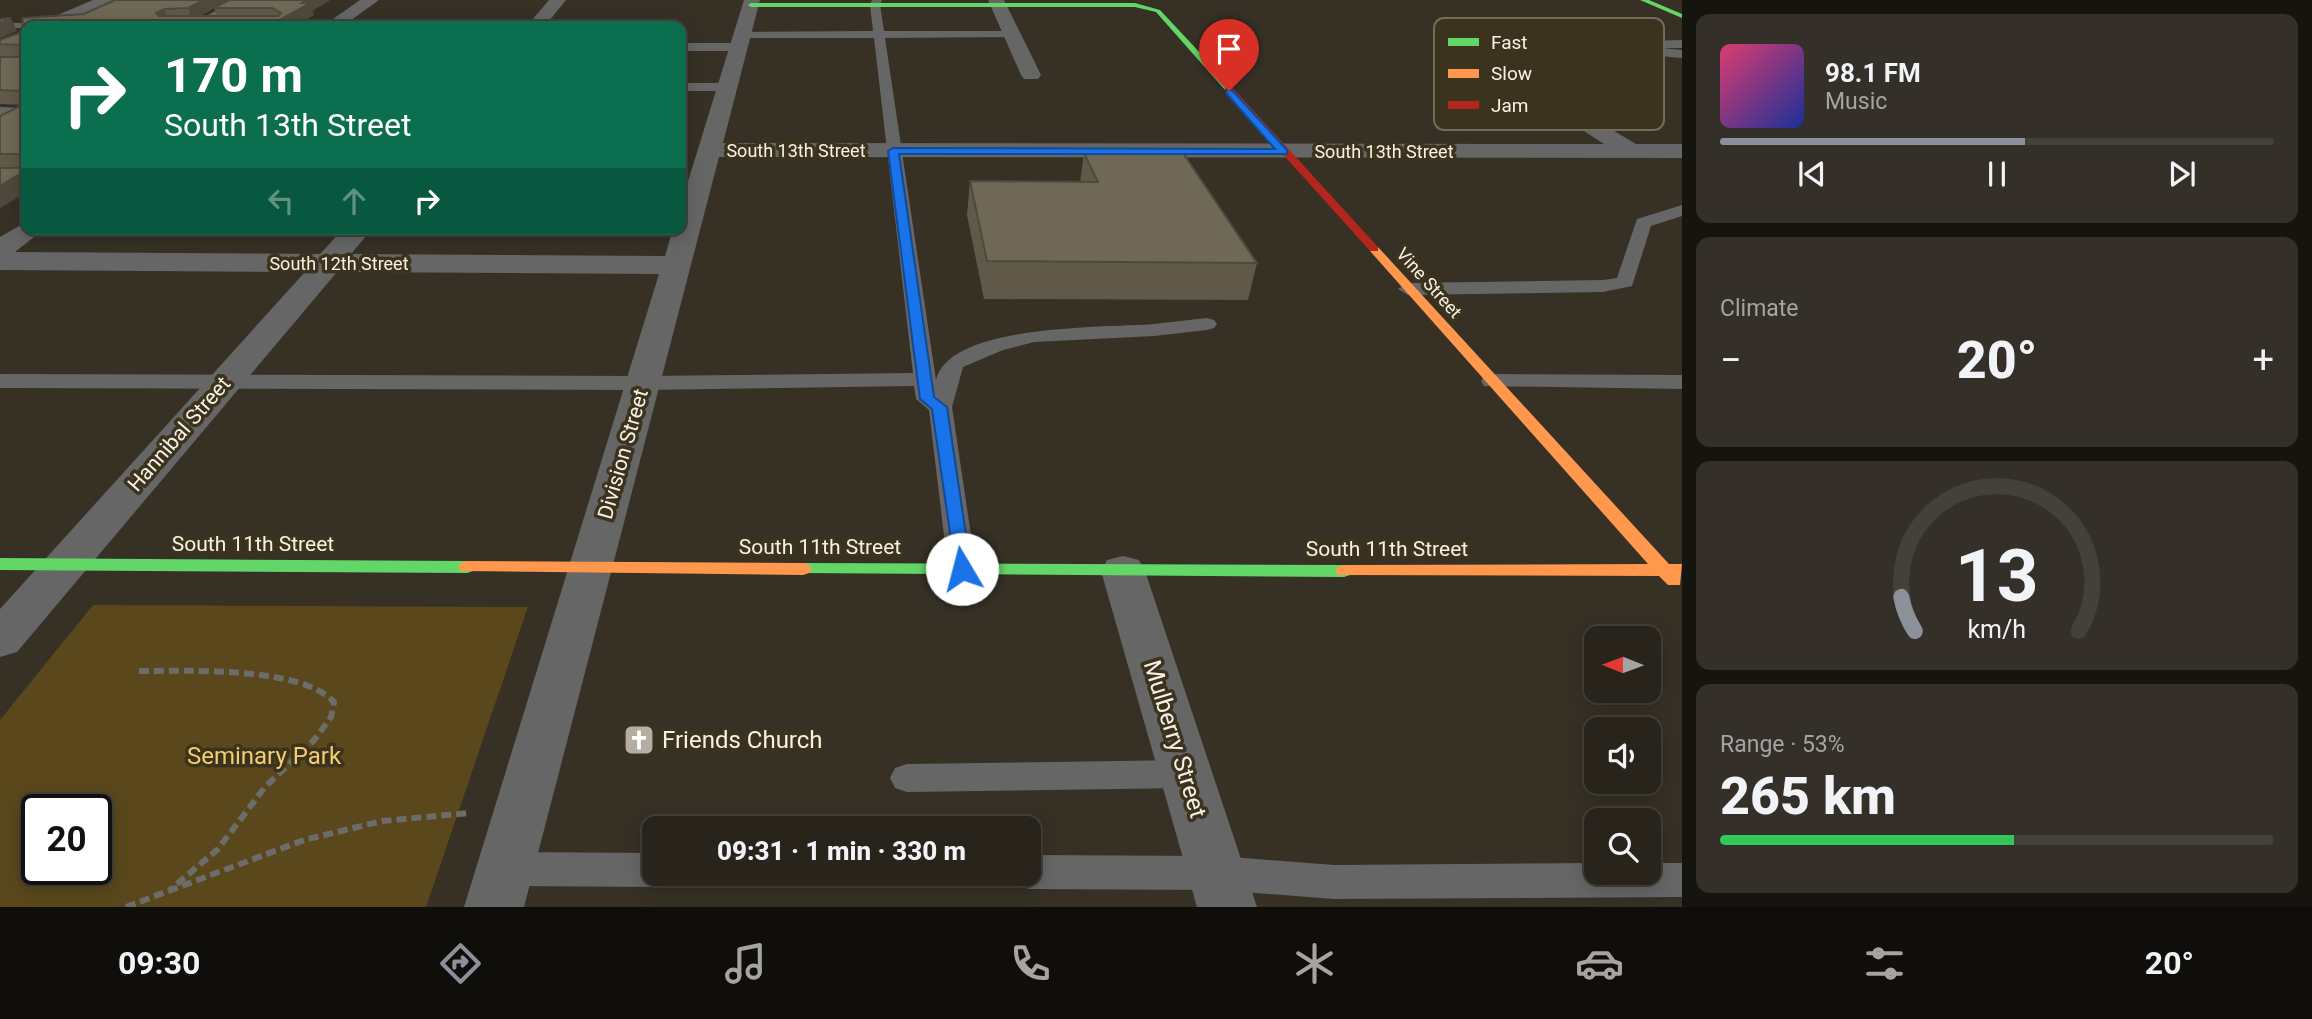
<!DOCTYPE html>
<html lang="en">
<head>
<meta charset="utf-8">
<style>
	:root { --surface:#28241c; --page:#343029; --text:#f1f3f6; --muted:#a5a4a3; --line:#44413b; --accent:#8c9099 }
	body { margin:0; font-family:Roboto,sans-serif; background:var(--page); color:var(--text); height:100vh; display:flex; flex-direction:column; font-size:26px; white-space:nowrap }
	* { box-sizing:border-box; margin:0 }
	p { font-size:23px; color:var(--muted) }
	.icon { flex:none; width:38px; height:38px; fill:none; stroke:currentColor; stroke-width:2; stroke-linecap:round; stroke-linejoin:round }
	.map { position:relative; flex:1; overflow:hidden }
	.details { display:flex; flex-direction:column; gap:14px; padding:14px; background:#16140f; width:630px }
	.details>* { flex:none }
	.top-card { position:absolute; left:21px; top:21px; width:665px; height:214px; border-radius:14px; box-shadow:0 4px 18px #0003,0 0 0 2px var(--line); background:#0b6e4f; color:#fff; overflow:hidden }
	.needle { width:46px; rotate:271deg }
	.buttons { position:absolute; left:1584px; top:626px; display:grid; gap:14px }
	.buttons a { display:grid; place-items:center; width:77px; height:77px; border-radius:14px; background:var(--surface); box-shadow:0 4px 18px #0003,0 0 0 2px var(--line); font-size:35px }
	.speed { position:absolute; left:21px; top:794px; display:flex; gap:14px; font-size:35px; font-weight:700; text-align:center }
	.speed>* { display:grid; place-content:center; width:91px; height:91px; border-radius:50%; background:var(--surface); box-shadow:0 4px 18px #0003,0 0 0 2px var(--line); line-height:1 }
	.speed .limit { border:4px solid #111; border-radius:10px; background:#fff; color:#111 }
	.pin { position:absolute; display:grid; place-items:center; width:60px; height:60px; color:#fff; margin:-72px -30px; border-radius:50% 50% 50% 0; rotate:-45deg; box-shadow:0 0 7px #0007 }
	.pin .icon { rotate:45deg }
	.me { position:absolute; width:77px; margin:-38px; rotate:352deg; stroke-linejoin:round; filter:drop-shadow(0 0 5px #0008) }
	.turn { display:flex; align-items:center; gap:24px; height:147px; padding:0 28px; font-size:32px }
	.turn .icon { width:91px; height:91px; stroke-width:2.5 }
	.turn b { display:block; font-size:49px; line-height:60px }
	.lanes { display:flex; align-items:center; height:66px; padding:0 28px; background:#0003; justify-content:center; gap:35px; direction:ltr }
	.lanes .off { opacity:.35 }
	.big { font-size:52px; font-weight:800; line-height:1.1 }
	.details .tile { flex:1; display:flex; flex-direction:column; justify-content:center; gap:10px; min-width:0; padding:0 24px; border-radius:14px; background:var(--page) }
	.details .dial { align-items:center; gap:0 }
	.dial svg { height:182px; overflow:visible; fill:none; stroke:var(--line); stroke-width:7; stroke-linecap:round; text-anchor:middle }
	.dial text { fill:var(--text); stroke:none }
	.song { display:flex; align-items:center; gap:21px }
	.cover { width:84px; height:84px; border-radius:10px; background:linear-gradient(135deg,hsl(340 70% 55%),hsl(230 70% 35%)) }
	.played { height:7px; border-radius:4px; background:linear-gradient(90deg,var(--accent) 55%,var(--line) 55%) }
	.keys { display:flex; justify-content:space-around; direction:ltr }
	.heat { display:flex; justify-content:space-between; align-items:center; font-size:38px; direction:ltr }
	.charge { height:10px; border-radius:5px; background:linear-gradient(90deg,#34c759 53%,var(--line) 0) }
	.trip { position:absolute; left:642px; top:816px; width:399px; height:70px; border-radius:14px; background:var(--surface); box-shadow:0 4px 18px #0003,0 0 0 2px var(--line); font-weight:800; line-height:70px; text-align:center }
	.dock { display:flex; height:112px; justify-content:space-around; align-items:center; background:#100e0b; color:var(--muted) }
	.dock .icon { width:49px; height:49px }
	.dock .active { color:var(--accent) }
	.dock b { font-size:32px; color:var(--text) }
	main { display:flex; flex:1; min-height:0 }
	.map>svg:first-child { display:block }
	.green { fill:#5a481c; fill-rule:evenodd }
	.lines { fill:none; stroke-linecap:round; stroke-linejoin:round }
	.path { stroke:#6c6c6a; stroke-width:6; stroke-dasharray:10 5; stroke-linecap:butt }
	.lane { fill:#676666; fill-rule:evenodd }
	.street { fill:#676666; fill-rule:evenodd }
	.fast { fill:#63d668; fill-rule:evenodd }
	.slow { fill:#ff974d; fill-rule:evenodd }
	.jam { fill:#b3261e; fill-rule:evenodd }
	.wall { fill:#60594a; fill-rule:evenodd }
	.shaded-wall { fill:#4e493c }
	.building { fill:#706856; stroke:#4e493c; stroke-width:2 }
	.route { fill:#1a73e8; stroke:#114b97; stroke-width:2 }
	.labels { text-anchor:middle; stroke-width:7; stroke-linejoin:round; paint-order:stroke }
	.far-street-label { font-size:18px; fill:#f8f2e6; stroke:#3c331f }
	.street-label { font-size:21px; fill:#f8f2e6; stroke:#3c331f }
	.near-street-label { font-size:24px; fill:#f8f2e6; stroke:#3c331f }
	.near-poi-label { font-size:24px; fill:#f8f2e6; stroke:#3c331f; text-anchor:start }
	.near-park-label { font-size:24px; fill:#f5cd6e; stroke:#3c331f }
	.key { fill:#3c331f; stroke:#746c5b; stroke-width:2 }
	.key-label { font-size:19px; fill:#f8f2e6 }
</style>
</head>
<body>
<main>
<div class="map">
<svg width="1682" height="907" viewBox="0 0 1682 907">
	<rect width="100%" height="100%" fill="#363025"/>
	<!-- green -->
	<path class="green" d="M93 605 528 607 426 907H0V720ZM37 810H96V870H37Z"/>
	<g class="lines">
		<!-- path -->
		<g class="path">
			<path d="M139 671C187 671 301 666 334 702L331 717 315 739 265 787 218 849 170 890"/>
			<polyline points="126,907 304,840 382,821 469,813"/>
		</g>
		<!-- lane -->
		<g class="lane">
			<polygon points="234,0 247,0 203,26 189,26"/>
			<path d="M872 0H882L880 5 884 31H1012L1018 34 1012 37 885 38 936 380C950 323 1106 328 1154 324 1171 322 1189 320 1207 318L1214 320 1217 324 1214 328 1207 330 1154 336 1034 342 1003 350 963 367 952 407 976 569 972 576 962 578 952 576 948 569 929 410 916 399 914 386 643 390 0 388V374L643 376 913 373 874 38H742L736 35 742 32 873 31 870 5Z"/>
			<polygon points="0,23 51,23 57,26 0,29"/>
			<polygon points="1682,40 1682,48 1661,48 1682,50 1682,58 1659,56 1637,45 1643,41"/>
			<polygon points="681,43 739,43 745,47 739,51 681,51"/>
			<polygon points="1599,65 1614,68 1616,82 1606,82 1604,74 1595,72 1595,66"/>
			<polygon points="681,83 727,83 734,87 727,91 681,91"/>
			<polygon points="1682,205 1682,216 1651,226 1632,286 1603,292 1408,295 1398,289 1408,283 1603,280 1617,278 1637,219"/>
			<polygon points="1492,374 1682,375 1682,389 1484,386 1481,381 1484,376"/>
			<polygon points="1186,760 1198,764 1203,774 1198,784 1186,788 907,792 895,788 890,778 895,768 907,764"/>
			<polygon points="505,852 654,853 654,873 671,873 667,882 654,887 505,886 492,881 486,869 492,857"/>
			<polygon points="1029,855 1217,856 1334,865 1596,863 1596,873 1648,873 1648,863 1682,863 1682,897 1334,899 1217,890 1029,889 1016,884 1011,873 1029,873"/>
		</g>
		<!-- street -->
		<g class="street">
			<polygon points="93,0 115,0 61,26 38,26 41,22"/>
			<polygon points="360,0 379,0 343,26 323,26"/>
			<polygon points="549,0 566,0 545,26 527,26"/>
			<polygon points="744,0 760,0 723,143 1604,144 1503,79 1500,75 1503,71 1510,69 1636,144 1682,144 1682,158 719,157 524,907 464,907 659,274 337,272 17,652 0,657 0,609 305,272 0,270 0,237 26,222 26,229 44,229 15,252 320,254 343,229 372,229 351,254 665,256 673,229 681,229 681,204"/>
			<polygon points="988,0 1004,0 1041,75 1038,79 1024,79 1021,75"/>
			<polygon points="0,107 26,108 26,120 0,121"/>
			<polygon points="1123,556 1139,560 1145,571 1257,907 1197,907 1101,571 1107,560"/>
		</g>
		<!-- fast -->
		<g class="fast">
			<polygon points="1640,0 1649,0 1682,14 1682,18"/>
			<polygon points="1135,3 1160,10 1231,86 1231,90 1225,90 1156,12 1135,7 751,7 748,5 751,3"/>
			<polygon points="0,558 467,561 473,563 476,567 473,571 467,573 0,570"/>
			<polygon points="803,563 1344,565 1350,567 1353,571 1350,575 1344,577 797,573 794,569 797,565"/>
		</g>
		<!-- slow -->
		<g class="slow">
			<polygon points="1374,246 1378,247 1669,564 1682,564 1680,585 1668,585 1659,576 1338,575 1335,571 1338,567 1344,565 1648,564 1370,251 1370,247"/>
			<polygon points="467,561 803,563 809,565 812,569 809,573 803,575 461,571 458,567 461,563"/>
		</g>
		<!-- jam -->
		<polygon class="jam" points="1225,86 1231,86 1378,247 1378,251 1370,251 1225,90"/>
	</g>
	<!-- wall -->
	<g class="wall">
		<path d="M115 0H330L312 11 314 15 294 26H26V192L0 208V116L22 105 0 104V40L22 32 23 18 84 14ZM229 0 214 8 217 16H200Z"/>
		<polygon points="1084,153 1257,263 1248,300 984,299 967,215 970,181 1080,182"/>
	</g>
	<!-- shaded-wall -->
	<g class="shaded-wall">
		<polygon points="204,0 229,0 192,20 188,8"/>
		<polygon points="307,0 330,0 312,11 314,15 294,26 269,26"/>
		<polygon points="164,9 168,21 160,25 156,13"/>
		<polygon points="11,18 17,31 0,38 0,23"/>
		<polygon points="26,170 26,192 0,208 0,186"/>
	</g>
	<!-- building -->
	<g class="building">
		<polygon points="115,0 204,0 188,8 164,9 156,13 159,16 278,16 281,13 272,8 214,8 229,0 307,0 302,3 310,3 269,26 26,26 26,170 0,186 0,168 20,168 20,154 0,154 0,116 22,105 20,91 0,90 0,57 20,57 23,55 22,45 0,44 0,40 22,32 23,18 84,14"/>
		<polygon points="11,18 0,23 0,19"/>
		<polygon points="1084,153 1183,153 1257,263 987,261 970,181 1098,182"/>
	</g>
	<!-- route -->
	<polygon class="route" points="1226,90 1232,90 1287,150 1287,154 899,154 934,397 947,407 971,569 969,574 956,574 932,409 920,399 888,151 893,148 1275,149 1226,93"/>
	<!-- icons -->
	<defs>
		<g id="church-square" transform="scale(1.575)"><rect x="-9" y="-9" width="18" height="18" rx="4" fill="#b4aea2" stroke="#3c331f"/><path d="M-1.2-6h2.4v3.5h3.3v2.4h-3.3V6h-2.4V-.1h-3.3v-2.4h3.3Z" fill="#fff"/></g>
	</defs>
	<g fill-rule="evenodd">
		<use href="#church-square" x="639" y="740"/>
	</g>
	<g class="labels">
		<!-- far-street labels -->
		<g class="far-street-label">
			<text x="796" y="157">South 13th Street</text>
			<text x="1384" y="158">South 13th Street</text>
			<text x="339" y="270">South 12th Street</text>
			<text transform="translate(1429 283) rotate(48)" y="6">Vine Street</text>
		</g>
		<!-- street labels -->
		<g class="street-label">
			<text transform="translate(179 434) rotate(-49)" y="7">Hannibal Street</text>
			<text transform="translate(623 454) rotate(-74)" y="7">Division Street</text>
			<text x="253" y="551">South 11th Street</text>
			<text x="820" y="554">South 11th Street</text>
			<text x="1387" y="556">South 11th Street</text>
		</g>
		<!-- near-street labels -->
		<g class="near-street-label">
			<text transform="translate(1175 739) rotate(73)" y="8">Mulberry Street</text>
		</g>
		<!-- near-poi labels -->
		<g class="near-poi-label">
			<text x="662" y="748">Friends Church</text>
		</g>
		<!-- near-park labels -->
		<g class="near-park-label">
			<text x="264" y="764">Seminary Park</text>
		</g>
	</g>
	<!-- legend -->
	<rect x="1434" y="18" width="230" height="112" rx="10" class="key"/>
	<rect x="1448" y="38" width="31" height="8" fill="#63d668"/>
	<rect x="1448" y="69" width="31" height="9" fill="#ff974d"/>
	<rect x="1448" y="101" width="31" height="8" fill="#b3261e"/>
	<g class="key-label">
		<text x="1491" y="49">Fast</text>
		<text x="1491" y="80">Slow</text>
		<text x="1491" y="112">Jam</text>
	</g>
</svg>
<div class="buttons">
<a><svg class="needle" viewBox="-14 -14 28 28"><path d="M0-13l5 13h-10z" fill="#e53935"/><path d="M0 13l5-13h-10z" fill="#a5a4a3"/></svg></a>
<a><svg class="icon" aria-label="sound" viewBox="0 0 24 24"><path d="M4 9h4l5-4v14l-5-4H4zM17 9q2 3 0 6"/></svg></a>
<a><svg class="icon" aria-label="search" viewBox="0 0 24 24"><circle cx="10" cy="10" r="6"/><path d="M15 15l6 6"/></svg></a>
</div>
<div class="speed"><div class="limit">20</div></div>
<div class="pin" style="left:1229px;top:91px;background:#d93025"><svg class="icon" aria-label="arrive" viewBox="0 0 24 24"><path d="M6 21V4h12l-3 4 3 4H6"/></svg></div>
<svg class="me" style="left:962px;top:569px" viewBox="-20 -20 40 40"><circle r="19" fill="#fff"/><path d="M0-13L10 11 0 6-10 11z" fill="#1a73e8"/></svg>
<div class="trip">09:31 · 1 min · 330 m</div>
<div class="top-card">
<div class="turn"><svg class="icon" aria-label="right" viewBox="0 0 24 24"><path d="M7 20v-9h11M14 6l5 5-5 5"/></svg><div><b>170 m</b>South 13th Street</div></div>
<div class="lanes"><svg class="icon off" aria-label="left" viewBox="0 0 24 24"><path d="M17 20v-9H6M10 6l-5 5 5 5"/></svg><svg class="icon off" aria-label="ahead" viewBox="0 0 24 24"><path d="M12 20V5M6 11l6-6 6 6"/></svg><svg class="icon" aria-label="right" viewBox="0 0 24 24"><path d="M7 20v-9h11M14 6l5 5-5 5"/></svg></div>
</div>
</div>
<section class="details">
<div class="tile">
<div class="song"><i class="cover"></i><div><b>98.1 FM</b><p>Music</p></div></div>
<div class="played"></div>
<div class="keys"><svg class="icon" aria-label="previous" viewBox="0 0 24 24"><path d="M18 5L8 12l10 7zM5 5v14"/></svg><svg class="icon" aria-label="pause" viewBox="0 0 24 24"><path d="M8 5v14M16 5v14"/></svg><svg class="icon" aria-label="next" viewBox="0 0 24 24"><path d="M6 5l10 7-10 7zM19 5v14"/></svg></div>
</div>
<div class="tile"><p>Climate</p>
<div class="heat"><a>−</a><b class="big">20°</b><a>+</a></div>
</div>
<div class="tile dial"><svg viewBox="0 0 100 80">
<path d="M14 69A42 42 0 1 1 86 69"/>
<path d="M14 69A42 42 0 0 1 8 54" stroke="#8c9099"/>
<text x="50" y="56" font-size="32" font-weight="700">13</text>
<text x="50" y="72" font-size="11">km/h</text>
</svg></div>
<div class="tile"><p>Range · 53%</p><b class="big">265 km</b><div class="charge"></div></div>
</section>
</main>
<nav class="dock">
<b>09:30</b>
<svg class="icon active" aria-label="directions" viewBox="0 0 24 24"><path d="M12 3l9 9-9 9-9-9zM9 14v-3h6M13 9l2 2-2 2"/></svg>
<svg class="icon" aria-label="music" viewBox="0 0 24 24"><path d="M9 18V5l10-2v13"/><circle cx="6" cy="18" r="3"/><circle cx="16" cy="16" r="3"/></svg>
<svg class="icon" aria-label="phone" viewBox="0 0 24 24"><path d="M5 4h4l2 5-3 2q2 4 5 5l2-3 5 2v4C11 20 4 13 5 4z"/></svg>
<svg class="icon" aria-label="climate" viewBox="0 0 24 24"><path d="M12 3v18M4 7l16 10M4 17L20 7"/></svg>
<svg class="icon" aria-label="car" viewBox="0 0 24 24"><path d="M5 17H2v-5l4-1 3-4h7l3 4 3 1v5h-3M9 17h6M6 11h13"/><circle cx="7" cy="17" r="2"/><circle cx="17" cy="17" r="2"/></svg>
<svg class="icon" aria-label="filters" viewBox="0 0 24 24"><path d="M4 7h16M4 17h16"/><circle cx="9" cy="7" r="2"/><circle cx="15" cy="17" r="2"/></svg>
<b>20°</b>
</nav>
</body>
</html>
